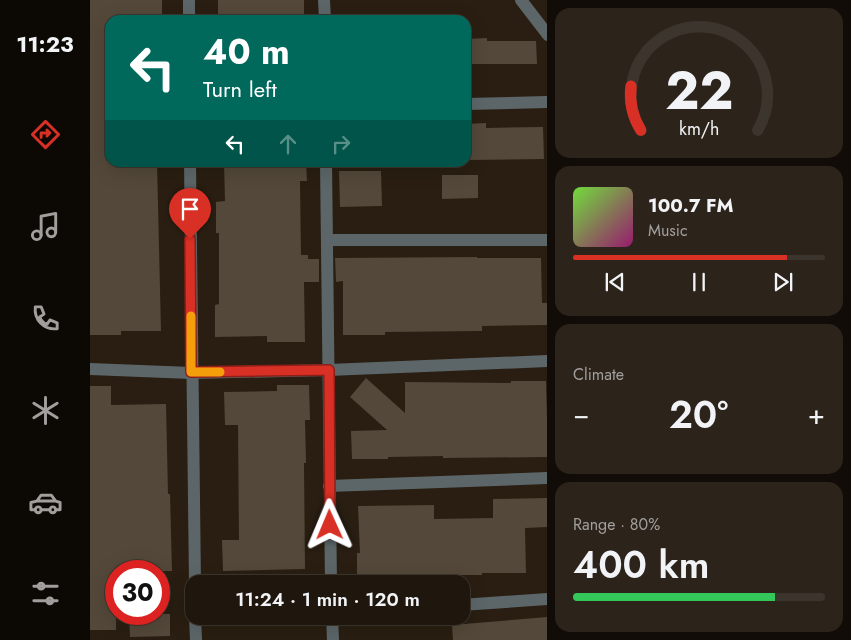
<!DOCTYPE html>
<html lang="en">
<head>
<meta charset="utf-8">
<style>
	:root { --surface:#1f160d; --page:#2c231b; --text:#f1f3f6; --muted:#a19f9d; --line:#3c352e; --accent:#d93025 }
	body { margin:0; font-family:Jost,sans-serif; background:var(--page); color:var(--text); height:100vh; display:flex; flex-direction:column; font-size:19px; white-space:nowrap }
	* { box-sizing:border-box; margin:0 }
	p { font-size:16px; color:var(--muted) }
	.icon { flex:none; width:28px; height:28px; fill:none; stroke:currentColor; stroke-width:2; stroke-linecap:round; stroke-linejoin:round }
	.map { position:relative; flex:1; overflow:hidden }
	.details { display:flex; flex-direction:column; gap:8px; padding:8px; background:#110c07; width:304px }
	.details>* { flex:none }
	.top-card { position:absolute; left:15px; top:15px; width:366px; height:152px; border-radius:15px; box-shadow:0 5px 20px #0002,0 0 0 1px var(--line); background:#00695c; color:#fff; overflow:hidden }
	.speed { position:absolute; left:15px; top:560px; display:flex; gap:10px; font-size:25px; font-weight:700; text-align:center }
	.speed>* { display:grid; place-content:center; width:65px; height:65px; border-radius:50%; background:var(--surface); box-shadow:0 5px 20px #0002,0 0 0 1px var(--line); line-height:1 }
	.speed .limit { border:8px solid #d22; background:#fff; color:#111 }
	.pin { position:absolute; display:grid; place-items:center; width:42px; height:42px; color:#fff; margin:-51px -21px; border-radius:50% 50% 50% 0; rotate:-45deg; box-shadow:0 0 5px #0007 }
	.pin .icon { rotate:45deg }
	.me { position:absolute; width:55px; margin:-28px; rotate:359deg; stroke-linejoin:round; filter:drop-shadow(0 0 4px #0008) }
	.turn { display:flex; align-items:center; gap:18px; height:105px; padding:0 15px; font-size:22px }
	.turn .icon { width:65px; height:65px; stroke-width:2.5 }
	.turn b { display:block; font-size:35px; line-height:42px }
	.lanes { display:flex; align-items:center; height:48px; padding:0 15px; background:#0003; justify-content:center; gap:25px; direction:ltr }
	.lanes .off { opacity:.35 }
	.big { font-size:38px; font-weight:600; line-height:1.1 }
	.details .widget { flex:1; display:flex; flex-direction:column; justify-content:center; gap:8px; min-width:0; padding:0 18px; border-radius:15px; background:var(--page) }
	.details .dial { align-items:center; gap:0 }
	.dial svg { height:130px; overflow:visible; fill:none; stroke:var(--line); stroke-width:7; stroke-linecap:round; text-anchor:middle }
	.dial text { fill:var(--text); stroke:none }
	.song { display:flex; align-items:center; gap:15px }
	.cover { width:60px; height:60px; border-radius:8px; background:linear-gradient(135deg,hsl(100 70% 55%),hsl(320 70% 35%)) }
	.played { height:5px; border-radius:2px; background:linear-gradient(90deg,var(--accent) 85%,var(--line) 85%) }
	.keys { display:flex; justify-content:space-around; direction:ltr }
	.heat { display:flex; justify-content:space-between; align-items:center; font-size:28px; direction:ltr }
	.charge { height:8px; border-radius:4px; background:linear-gradient(90deg,#34c759 80%,var(--line) 0) }
	.trip { position:absolute; left:95px; top:575px; width:285px; height:50px; border-radius:15px; background:var(--surface); box-shadow:0 5px 20px #0002,0 0 0 1px var(--line); font-weight:600; line-height:50px; text-align:center }
	main { display:flex; flex:1; min-height:0 }
	.menu { display:flex; flex-direction:column; width:90px; justify-content:space-around; align-items:center; background:#0c0905; color:var(--muted) }
	.menu .icon { width:35px; height:35px }
	.menu .active { color:var(--accent) }
	.menu b { font-size:22px; color:var(--text) }
	.map>svg:first-child { display:block }
	.building { fill:#534839 }
	.lines { fill:none; stroke-linecap:round; stroke-linejoin:round }
	.minor { stroke:#5c6669; stroke-width:12 }
	.tertiary { stroke:#5c6669; stroke-width:12 }
	.route-casing { stroke:#8d1f18; stroke-width:12 }
	.route { stroke:#d93025; stroke-width:9 }
	.slow { stroke:#f59e0b; stroke-width:9 }
</style>
</head>
<body>
<main>
<nav class="menu">
<b>11:23</b>
<svg class="icon active" aria-label="directions" viewBox="0 0 24 24"><path d="M12 3l9 9-9 9-9-9zM9 14v-3h6M13 9l2 2-2 2"/></svg>
<svg class="icon" aria-label="music" viewBox="0 0 24 24"><path d="M9 18V5l10-2v13"/><circle cx="6" cy="18" r="3"/><circle cx="16" cy="16" r="3"/></svg>
<svg class="icon" aria-label="phone" viewBox="0 0 24 24"><path d="M5 4h4l2 5-3 2q2 4 5 5l2-3 5 2v4C11 20 4 13 5 4z"/></svg>
<svg class="icon" aria-label="climate" viewBox="0 0 24 24"><path d="M12 3v18M4 7l16 10M4 17L20 7"/></svg>
<svg class="icon" aria-label="car" viewBox="0 0 24 24"><path d="M5 17H2v-5l4-1 3-4h7l3 4 3 1v5h-3M9 17h6M6 11h13"/><circle cx="7" cy="17" r="2"/><circle cx="17" cy="17" r="2"/></svg>
<svg class="icon" aria-label="filters" viewBox="0 0 24 24"><path d="M4 7h16M4 17h16"/><circle cx="9" cy="7" r="2"/><circle cx="15" cy="17" r="2"/></svg>
</nav>
<div class="map">
<svg width="458" height="640" viewBox="0 0 458 640">
	<rect width="100%" height="100%" fill="#291e11"/>
	<!-- building -->
	<g class="building">
		<polygon points="0,0 72,0 72,17 20,18 20,162 67,162 71,331 31,331 31,335 0,335"/>
		<rect x="128" y="0" width="86" height="20"/>
		<polygon points="397,38 397,41 446,41 447,64 376,64 376,39"/>
		<polygon points="396,123 396,128 453,127 454,159 376,160 376,124"/>
		<polygon points="134,162 216,162 217,181 210,181 211,255 218,255 218,259 229,259 229,282 214,282 215,342 177,342 177,336 125,337 125,305 129,304 129,233 126,233 126,202 135,201"/>
		<polygon points="249,171 291,171 292,206 250,207"/>
		<polygon points="352,175 388,175 388,198 352,199"/>
		<polygon points="387,257 387,258 451,258 452,303 458,303 458,325 392,326 392,331 295,332 295,335 253,335 253,281 246,282 245,258"/>
		<polygon points="276,378 315,413 315,382 421,383 421,381 456,381 458,457 353,458 353,456 298,457 298,459 262,459 261,431 297,430 260,397"/>
		<polygon points="187,385 219,385 220,420 215,420 216,463 214,463 215,569 133,571 132,540 149,540 148,425 135,425 134,392 187,391"/>
		<polygon points="0,386 21,386 21,405 76,404 78,494 80,494 82,571 26,571 26,630 0,630"/>
		<polygon points="458,498 458,527 435,528 436,573 392,573 392,575 295,575 295,584 267,584 267,553 270,553 268,506 344,505 344,519 403,518 403,499"/>
		<polygon points="39,614 80,614 80,636 40,637"/>
		<polygon points="458,617 458,640 363,640 362,625"/>
	</g>
	<g class="lines">
		<!-- minor -->
		<g class="minor">
			<polyline points="234,0 235,20"/>
			<polyline points="431,0 458,35"/>
			<polyline points="376,104 458,102"/>
			<polyline points="236,162 241,584"/>
			<polyline points="238,240 458,240"/>
			<polyline points="0,369 101,373 239,370 458,361"/>
			<polyline points="239,486 458,478"/>
			<polyline points="371,605 458,599"/>
			<polyline points="242,616 243,640"/>
		</g>
		<!-- tertiary -->
		<g class="tertiary">
			<polyline points="99,0 99,20"/>
			<polyline points="100,162 105,584"/>
			<polyline points="105,616 106,640"/>
		</g>
	</g>
	<g class="lines">
		<!-- route casing -->
		<g class="route-casing">
			<polyline id="route" points="100,239 101,372 239,370 240,525"/>
		</g>
		<!-- route -->
		<use href="#route" class="route"/>
		<!-- slow -->
		<polyline class="slow" points="101,316 101,372 130,372"/>
	</g>
</svg>
<div class="speed"><div class="limit">30</div></div>
<div class="pin" style="left:100px;top:239px;background:#d93025"><svg class="icon" aria-label="arrive" viewBox="0 0 24 24"><path d="M6 21V4h12l-3 4 3 4H6"/></svg></div>
<svg class="me" style="left:240px;top:525px" viewBox="-20 -20 40 40"><path d="M0-17L14 15 0 8-14 15z" fill="#d93025" stroke="#fff" stroke-width="4"/></svg>
<div class="trip">11:24 · 1 min · 120 m</div>
<div class="top-card">
<div class="turn"><svg class="icon" aria-label="left" viewBox="0 0 24 24"><path d="M17 20v-9H6M10 6l-5 5 5 5"/></svg><div><b>40 m</b>Turn left</div></div>
<div class="lanes"><svg class="icon" aria-label="left" viewBox="0 0 24 24"><path d="M17 20v-9H6M10 6l-5 5 5 5"/></svg><svg class="icon off" aria-label="ahead" viewBox="0 0 24 24"><path d="M12 20V5M6 11l6-6 6 6"/></svg><svg class="icon off" aria-label="right" viewBox="0 0 24 24"><path d="M7 20v-9h11M14 6l5 5-5 5"/></svg></div>
</div>
</div>
<section class="details">
<div class="widget dial"><svg viewBox="0 0 100 80">
<path d="M14 69A42 42 0 1 1 86 69"/>
<path d="M14 69A42 42 0 0 1 8 42" stroke="#d93025"/>
<text x="50" y="56" font-size="32" font-weight="700">22</text>
<text x="50" y="72" font-size="11">km/h</text>
</svg></div>
<div class="widget">
<div class="song"><i class="cover"></i><div><b>100.7 FM</b><p>Music</p></div></div>
<div class="played"></div>
<div class="keys"><svg class="icon" aria-label="previous" viewBox="0 0 24 24"><path d="M18 5L8 12l10 7zM5 5v14"/></svg><svg class="icon" aria-label="pause" viewBox="0 0 24 24"><path d="M8 5v14M16 5v14"/></svg><svg class="icon" aria-label="next" viewBox="0 0 24 24"><path d="M6 5l10 7-10 7zM19 5v14"/></svg></div>
</div>
<div class="widget"><p>Climate</p>
<div class="heat"><a>−</a><b class="big">20°</b><a>+</a></div>
</div>
<div class="widget"><p>Range · 80%</p><b class="big">400 km</b><div class="charge"></div></div>
</section>
</main>
</body>
</html>
